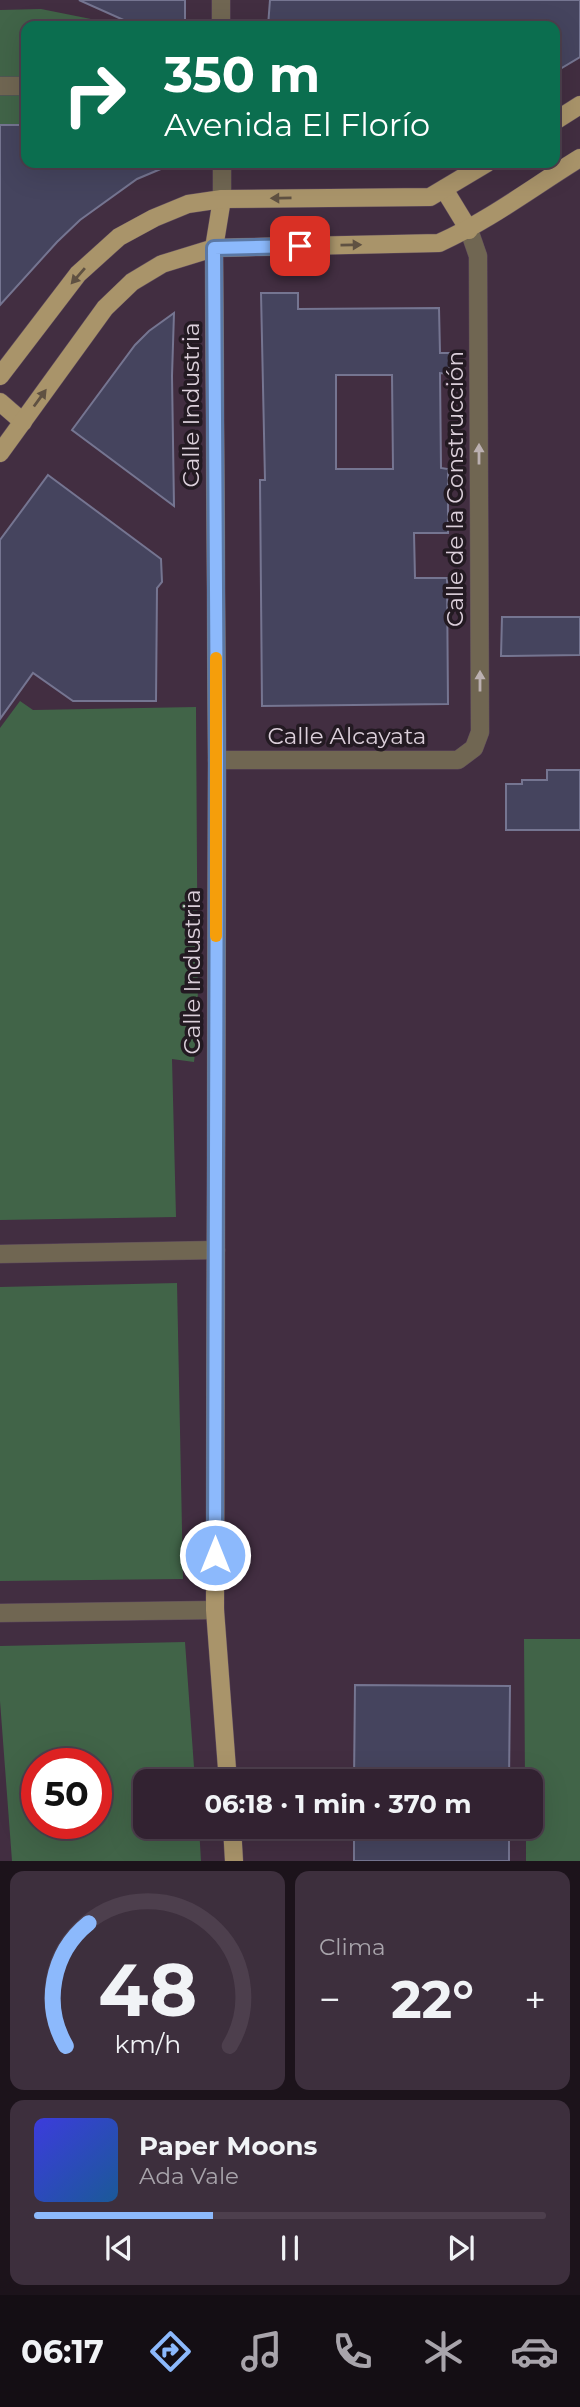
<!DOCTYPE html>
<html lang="es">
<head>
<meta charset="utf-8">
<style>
	:root { --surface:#322231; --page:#3d2f3d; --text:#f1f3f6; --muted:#a8a4ab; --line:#4d3f4d; --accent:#8cb9fc }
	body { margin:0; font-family:Montserrat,sans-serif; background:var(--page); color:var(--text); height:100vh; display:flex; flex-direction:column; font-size:26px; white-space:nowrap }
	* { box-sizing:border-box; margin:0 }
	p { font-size:23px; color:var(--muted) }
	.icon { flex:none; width:38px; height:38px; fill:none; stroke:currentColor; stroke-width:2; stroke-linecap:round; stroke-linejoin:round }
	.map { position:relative; height:1861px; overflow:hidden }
	.sheet { display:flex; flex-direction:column; gap:10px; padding:10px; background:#1c131b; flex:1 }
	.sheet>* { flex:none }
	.guide { position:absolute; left:21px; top:21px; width:539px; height:147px; border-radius:14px; box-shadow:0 7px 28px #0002,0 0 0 2px var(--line); background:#0b6e4f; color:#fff; overflow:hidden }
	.speed { position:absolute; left:21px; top:1748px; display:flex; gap:14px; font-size:35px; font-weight:700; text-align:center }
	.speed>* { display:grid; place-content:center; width:91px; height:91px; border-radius:50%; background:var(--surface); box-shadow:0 7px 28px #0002,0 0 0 2px var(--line); line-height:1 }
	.speed .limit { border:10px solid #d22; background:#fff; color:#111 }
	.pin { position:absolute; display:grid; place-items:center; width:60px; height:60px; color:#fff; margin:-30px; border-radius:14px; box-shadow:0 4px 10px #0006 }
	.me { position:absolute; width:77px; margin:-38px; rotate:0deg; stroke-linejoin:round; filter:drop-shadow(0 0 5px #0008) }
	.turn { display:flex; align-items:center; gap:24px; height:147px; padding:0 28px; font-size:32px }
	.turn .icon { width:91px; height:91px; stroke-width:2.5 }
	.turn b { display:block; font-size:49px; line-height:60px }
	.big { font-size:52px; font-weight:700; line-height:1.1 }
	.sheet .card { flex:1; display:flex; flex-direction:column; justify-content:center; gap:10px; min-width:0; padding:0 24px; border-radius:14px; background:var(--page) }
	.sheet .dial { align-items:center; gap:0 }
	.dial svg { height:182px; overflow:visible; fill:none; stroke:var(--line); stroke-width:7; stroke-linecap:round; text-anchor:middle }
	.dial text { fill:var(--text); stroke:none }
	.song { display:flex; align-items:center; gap:21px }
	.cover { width:84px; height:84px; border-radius:10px; background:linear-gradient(135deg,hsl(240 70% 55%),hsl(210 70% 35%)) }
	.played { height:7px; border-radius:4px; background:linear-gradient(90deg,var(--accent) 35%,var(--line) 35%) }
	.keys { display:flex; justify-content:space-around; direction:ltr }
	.heat { display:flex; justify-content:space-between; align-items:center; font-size:38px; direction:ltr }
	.sheet .tiles { flex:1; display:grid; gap:10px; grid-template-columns:1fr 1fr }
	.card:last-child { grid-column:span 2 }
	.trip { position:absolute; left:133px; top:1769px; width:410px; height:70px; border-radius:14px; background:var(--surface); box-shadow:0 7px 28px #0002,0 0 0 2px var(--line); font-weight:700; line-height:70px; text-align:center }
	.tabs { display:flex; height:112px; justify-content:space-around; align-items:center; background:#140e14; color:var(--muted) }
	.tabs .icon { width:49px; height:49px }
	.tabs .on { color:var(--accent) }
	.tabs b { font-size:32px; color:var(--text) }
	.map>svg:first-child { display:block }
	.green { fill:#416448; fill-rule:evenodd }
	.building { fill:#45445e; stroke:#757591; stroke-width:2; fill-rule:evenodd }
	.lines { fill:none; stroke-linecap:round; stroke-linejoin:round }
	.minor-casing { stroke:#5e4b5d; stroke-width:19 }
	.major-casing { stroke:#5e4b5d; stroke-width:19 }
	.minor { stroke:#706652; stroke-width:18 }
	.major { stroke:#a9946a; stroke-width:18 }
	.oneway { fill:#5f5142 }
	.oneway2 { fill:#bbb0b1 }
	.route-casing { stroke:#5b78a4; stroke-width:18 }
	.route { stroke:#8cb9fc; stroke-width:12 }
	.slow { stroke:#f59e0b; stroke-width:12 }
	.labels { text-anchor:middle; stroke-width:7; stroke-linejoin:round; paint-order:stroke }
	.street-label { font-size:23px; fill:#dbcfda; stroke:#231a22 }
</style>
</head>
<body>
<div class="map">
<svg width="580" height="1861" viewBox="0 0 580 1861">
	<rect width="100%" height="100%" fill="#422e41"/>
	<!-- green -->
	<g class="green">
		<polygon points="41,9 91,19 108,26 26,26 26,125 0,125 0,10"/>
		<polygon points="20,701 33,710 196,707 198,1026 194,1062 172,1059 176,1217 0,1220 0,728"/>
		<polygon points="177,1283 183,1579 0,1581 0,1287"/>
		<polygon points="524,1639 580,1639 580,1861 526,1861 526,1827 530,1827 530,1782 525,1781"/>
		<path d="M185 1642 195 1781 145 1782V1827H199L201 1861H12L0 1701V1646ZM37 1764H96V1824H37Z"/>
	</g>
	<!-- building -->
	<g class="building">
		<polygon points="79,0 185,0 185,26 137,26"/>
		<polygon points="270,0 580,0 580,57 555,72 555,26 268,26"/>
		<polygon points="0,125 26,125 26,163 175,163 137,179 80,220 57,242 0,305"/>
		<path d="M261 293H298V309L439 308 440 353H449V374L440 373 441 468 448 469V533H414L415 578H447L448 704 262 706 260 480H265ZM336 375H392L393 469H336Z"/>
		<polygon points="174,313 172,376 174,506 72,430 135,345 149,331"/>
		<polygon points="48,475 161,559 162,582 157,588 156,701 73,701 33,673 0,719 0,540"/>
		<polygon points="502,617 580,617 580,655 501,656"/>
		<polygon points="547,770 580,770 580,830 506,830 506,784 522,784 522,780 547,780"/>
		<polygon points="355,1685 510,1686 509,1782 354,1782"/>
		<rect x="354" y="1827" width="155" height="34"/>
	</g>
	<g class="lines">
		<!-- minor casing -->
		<g class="minor-casing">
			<g id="minor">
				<polyline points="221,26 221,0"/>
				<polyline points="0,86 26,86"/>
				<polyline points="222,163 222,199"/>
				<polyline points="217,760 458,760 474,748 480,732 478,256 469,230"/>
				<polyline points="0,1254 216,1250"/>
				<polyline points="0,1613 215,1610"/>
			</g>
		</g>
		<!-- major casing -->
		<g class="major-casing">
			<g id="major">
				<polyline points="555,121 580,105"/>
				<polyline points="444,189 469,230"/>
				<polyline points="222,199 214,248 217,760 215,1610 228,1782"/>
				<polyline points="0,376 78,274 119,237 154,218 188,204 222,199 430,197 487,163"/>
				<polyline points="0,402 23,422"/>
				<path d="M0 453 105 308 132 282 162 264 214 248 439 243C490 220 533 187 580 158"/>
				<polyline points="232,1827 234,1861"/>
			</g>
		</g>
		<!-- minor -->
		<use href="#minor" class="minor"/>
		<!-- major -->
		<use href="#major" class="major"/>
	</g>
	<!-- one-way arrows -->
	<defs><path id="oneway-solid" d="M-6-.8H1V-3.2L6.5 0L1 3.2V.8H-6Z" transform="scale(1.75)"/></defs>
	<g class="oneway">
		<use href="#oneway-solid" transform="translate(281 198) rotate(179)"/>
		<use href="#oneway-solid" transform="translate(351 245) rotate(-1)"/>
		<use href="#oneway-solid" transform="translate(78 276) rotate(131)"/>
		<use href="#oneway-solid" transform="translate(40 398) rotate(-54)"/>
	</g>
	<g class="oneway2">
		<use href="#oneway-solid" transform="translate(479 454) rotate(-90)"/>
		<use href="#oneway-solid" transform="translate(480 681) rotate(-90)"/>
	</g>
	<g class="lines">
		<!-- route casing -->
		<g class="route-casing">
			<polyline id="route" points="215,1555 217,760 214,248 300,246"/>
		</g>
		<!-- route -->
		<use href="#route" class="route"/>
		<!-- slow -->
		<polyline class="slow" points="216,658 216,936"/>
	</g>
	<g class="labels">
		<!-- street labels -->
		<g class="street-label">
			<text transform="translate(191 405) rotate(-90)" y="8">Calle Industria</text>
			<text transform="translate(455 489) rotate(-90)" y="8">Calle de la Construcción</text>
			<text x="347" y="744">Calle Alcayata</text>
			<text transform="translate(192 972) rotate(-90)" y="8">Calle Industria</text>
		</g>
	</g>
</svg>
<div class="speed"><div class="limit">50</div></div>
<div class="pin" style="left:300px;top:246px;background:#d93025"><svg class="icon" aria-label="arrive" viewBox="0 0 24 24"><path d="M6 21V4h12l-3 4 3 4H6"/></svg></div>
<svg class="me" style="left:215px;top:1555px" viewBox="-20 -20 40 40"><circle r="17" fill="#8cb9fc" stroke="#fff" stroke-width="3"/><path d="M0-11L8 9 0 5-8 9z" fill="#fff"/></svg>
<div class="trip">06:18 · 1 min · 370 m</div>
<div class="guide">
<div class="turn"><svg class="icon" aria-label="right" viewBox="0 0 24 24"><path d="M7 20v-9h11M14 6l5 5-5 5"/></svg><div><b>350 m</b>Avenida El Florío</div></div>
</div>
</div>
<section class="sheet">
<div class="tiles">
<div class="card dial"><svg viewBox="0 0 100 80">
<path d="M14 69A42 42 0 1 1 86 69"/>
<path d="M14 69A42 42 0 0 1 24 15" stroke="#8cb9fc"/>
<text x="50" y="56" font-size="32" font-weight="700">48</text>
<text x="50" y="72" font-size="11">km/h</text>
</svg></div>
<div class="card"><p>Clima</p>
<div class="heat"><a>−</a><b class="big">22°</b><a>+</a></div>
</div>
<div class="card">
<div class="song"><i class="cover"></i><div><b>Paper Moons</b><p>Ada Vale</p></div></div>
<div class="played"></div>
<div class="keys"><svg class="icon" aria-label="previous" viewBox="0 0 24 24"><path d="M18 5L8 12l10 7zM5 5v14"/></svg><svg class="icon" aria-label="pause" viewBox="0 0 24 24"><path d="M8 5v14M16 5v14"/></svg><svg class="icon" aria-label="next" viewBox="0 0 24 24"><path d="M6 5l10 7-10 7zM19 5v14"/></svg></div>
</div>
</div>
</section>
<nav class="tabs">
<b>06:17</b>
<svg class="icon on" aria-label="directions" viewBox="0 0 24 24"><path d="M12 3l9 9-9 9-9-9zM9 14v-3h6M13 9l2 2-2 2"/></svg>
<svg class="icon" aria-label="music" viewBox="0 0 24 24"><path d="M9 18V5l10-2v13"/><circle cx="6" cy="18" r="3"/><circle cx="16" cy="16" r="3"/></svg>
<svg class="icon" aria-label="phone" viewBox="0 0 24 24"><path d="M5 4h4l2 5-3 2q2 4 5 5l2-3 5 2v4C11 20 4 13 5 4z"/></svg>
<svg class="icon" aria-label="climate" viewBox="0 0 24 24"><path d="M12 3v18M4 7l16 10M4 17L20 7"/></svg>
<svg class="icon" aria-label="car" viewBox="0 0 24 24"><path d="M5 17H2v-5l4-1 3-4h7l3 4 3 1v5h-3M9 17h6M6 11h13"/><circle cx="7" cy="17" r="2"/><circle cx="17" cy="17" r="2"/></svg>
</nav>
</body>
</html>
